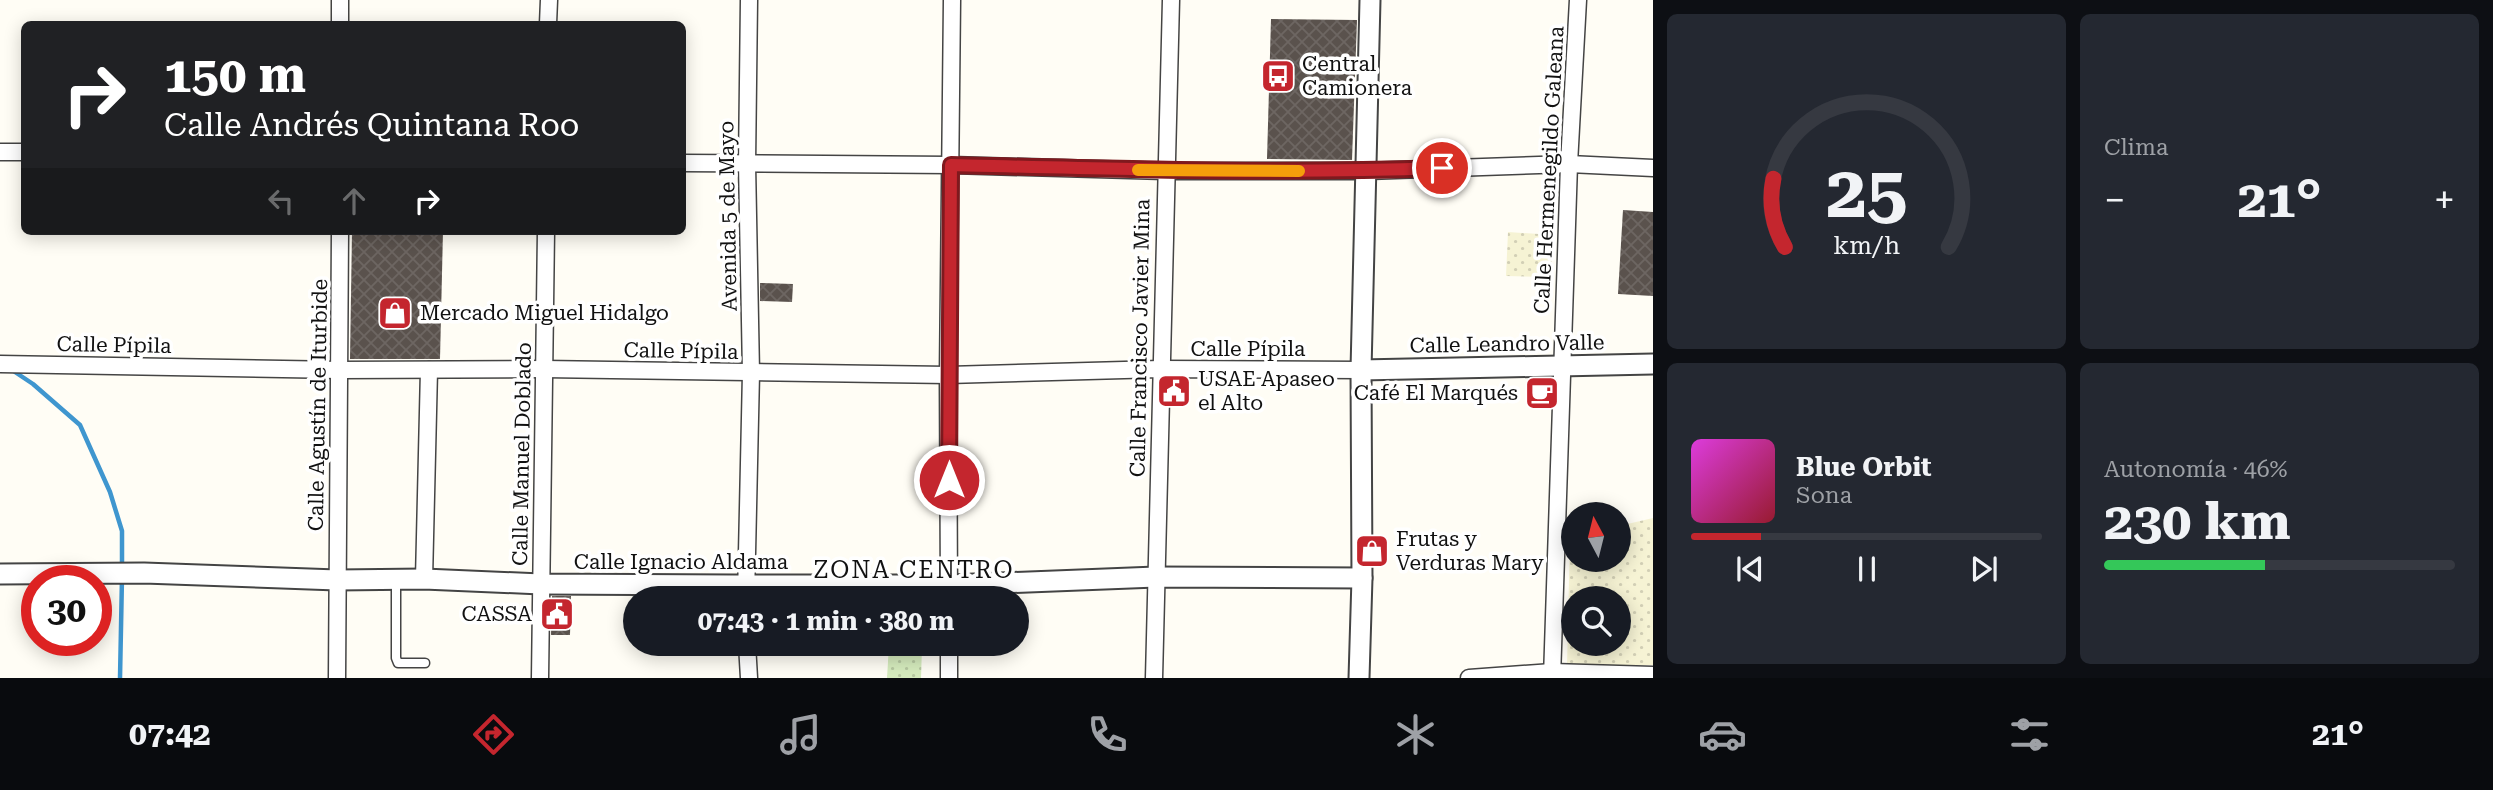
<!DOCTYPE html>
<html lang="es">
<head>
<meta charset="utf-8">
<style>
	:root { --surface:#171b24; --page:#242831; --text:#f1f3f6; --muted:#9ea1a6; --line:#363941; --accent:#c4262e }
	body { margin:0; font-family:"Roboto Serif",serif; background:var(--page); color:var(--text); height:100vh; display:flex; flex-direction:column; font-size:26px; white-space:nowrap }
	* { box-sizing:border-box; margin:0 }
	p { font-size:23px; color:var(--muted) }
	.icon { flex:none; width:38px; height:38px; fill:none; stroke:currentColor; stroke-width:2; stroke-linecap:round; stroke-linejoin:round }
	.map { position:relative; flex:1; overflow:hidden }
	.sheet { display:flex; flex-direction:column; gap:14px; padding:14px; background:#0d0f14; width:840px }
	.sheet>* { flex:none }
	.guide { position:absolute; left:21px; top:21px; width:665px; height:214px; border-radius:10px; box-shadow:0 4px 18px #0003; background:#202124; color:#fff; overflow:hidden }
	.needle { width:46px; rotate:353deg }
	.controls { position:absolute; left:1561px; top:502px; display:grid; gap:14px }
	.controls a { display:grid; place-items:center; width:70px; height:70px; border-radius:50%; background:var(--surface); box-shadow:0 4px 18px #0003; font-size:35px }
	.speed { position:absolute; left:21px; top:565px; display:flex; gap:14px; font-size:35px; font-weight:700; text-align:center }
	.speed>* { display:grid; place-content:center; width:91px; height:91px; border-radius:50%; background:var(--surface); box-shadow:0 4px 18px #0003; line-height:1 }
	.speed .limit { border:10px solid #d22; background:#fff; color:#111 }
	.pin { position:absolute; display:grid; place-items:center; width:60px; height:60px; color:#fff; margin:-30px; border:4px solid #fff; border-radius:50%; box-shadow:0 2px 7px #0007 }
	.me { position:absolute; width:77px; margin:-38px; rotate:0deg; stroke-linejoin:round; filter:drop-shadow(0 0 5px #0008) }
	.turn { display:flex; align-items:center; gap:24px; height:147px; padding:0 28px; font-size:32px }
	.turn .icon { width:91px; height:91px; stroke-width:2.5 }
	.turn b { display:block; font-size:49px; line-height:60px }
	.lanes { display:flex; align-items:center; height:66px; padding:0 28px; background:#0003; justify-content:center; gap:35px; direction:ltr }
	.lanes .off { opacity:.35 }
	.big { font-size:52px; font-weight:700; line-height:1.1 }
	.sheet .tile { flex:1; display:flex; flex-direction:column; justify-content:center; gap:10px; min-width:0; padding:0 24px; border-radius:10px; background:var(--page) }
	.sheet .dial { align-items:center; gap:0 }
	.dial svg { height:182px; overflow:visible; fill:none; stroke:var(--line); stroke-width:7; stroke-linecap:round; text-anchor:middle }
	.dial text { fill:var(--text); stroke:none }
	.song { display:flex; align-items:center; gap:21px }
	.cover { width:84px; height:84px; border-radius:10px; background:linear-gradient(135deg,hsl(300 70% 55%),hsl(350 70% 35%)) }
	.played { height:7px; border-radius:4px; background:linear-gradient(90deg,var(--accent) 20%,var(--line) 20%) }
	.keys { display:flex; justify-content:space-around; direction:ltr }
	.heat { display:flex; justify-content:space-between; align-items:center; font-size:38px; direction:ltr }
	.charge { height:10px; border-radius:5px; background:linear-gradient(90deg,#34c759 46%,var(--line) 0) }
	.sheet .tiles { flex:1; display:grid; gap:14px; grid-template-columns:repeat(2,1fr) }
	.trip { position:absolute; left:623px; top:586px; width:406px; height:70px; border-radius:35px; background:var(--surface); box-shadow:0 4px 18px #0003; font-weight:700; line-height:70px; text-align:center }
	.tab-bar { display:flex; height:112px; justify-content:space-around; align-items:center; background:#090b0e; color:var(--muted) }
	.tab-bar .icon { width:49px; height:49px }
	.tab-bar .active { color:var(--accent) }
	.tab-bar b { font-size:32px; color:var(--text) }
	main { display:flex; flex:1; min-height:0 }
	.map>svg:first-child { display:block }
	.farmland { fill:url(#farmland-dots); fill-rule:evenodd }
	.grass { fill:url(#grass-dots) }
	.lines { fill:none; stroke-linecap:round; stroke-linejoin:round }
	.stream { stroke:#3f96cf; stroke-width:4.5 }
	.building { fill:url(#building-cross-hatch) }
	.service-casing { stroke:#444; stroke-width:11 }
	.minor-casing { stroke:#444; stroke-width:19 }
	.tertiary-casing { stroke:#444; stroke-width:23 }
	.service { stroke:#fff; stroke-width:8 }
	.minor { stroke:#fff; stroke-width:16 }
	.tertiary { stroke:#fff; stroke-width:19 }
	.route-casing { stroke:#7f191e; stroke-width:18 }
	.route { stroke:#c4262e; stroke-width:12 }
	.slow { stroke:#f59e0b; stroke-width:12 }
	.labels { text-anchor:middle; stroke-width:7; stroke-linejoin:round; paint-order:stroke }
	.poi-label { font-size:21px; fill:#111; stroke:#fff; text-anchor:start }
	.street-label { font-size:21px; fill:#111; stroke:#fff }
	.quarter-label { font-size:24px; letter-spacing:2px; fill:#111; stroke:#fff }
</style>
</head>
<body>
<main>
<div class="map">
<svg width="1653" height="678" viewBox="0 0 1653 678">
	<defs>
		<pattern id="farmland-dots" width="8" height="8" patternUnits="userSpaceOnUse" patternTransform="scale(1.75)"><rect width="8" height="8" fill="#f6f3d4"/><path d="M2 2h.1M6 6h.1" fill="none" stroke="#d2cfb5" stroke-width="1.8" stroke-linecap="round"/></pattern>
		<pattern id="grass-dots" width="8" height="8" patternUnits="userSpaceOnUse" patternTransform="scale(1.75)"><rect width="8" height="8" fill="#d5ebbd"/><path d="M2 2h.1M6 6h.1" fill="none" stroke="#b6c8a1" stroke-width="1.8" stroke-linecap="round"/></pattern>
		<pattern id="building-cross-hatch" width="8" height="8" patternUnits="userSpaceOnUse" patternTransform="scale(1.75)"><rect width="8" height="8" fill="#5a524d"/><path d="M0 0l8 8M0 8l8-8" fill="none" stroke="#6d6662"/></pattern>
	</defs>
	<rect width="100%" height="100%" fill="#fffdf5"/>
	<!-- farmland -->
	<g class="farmland">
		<polygon points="1543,188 1555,188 1551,277 1506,276 1508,232 1539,234"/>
		<path d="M1653 518V665L1567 666 1570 537 1573 536V560H1619V526ZM1573 598H1619V644H1573Z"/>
	</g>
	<!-- grass -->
	<polygon class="grass" points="889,645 922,646 921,678 887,678"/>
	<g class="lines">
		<!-- stream -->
		<g class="stream">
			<polyline points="12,370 33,384 80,425 110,492 122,531 122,569"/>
			<polyline points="120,678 122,577"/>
		</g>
	</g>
	<!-- building -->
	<g class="building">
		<polygon points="1271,19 1357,20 1352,160 1267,159"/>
		<polygon points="1623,210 1653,212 1653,296 1618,294"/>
		<polygon points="352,231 443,231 440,359 350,359"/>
		<polygon points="760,283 793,284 792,302 760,301"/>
		<polygon points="552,596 571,596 570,635 551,635"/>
	</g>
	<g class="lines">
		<!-- service casing -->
		<g class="service-casing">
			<polyline id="service" points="396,580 396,658 398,663 425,663"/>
		</g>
		<!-- minor casing -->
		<g class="minor-casing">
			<g id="minor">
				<polyline points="340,0 340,24"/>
				<polyline points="548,24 549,0"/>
				<polyline points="0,152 24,152"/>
				<polyline points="682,163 951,165 1165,171 1367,171 1569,164 1653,168"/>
				<polyline points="0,364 340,370 544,369 948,375 1160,369 1361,370"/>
				<polyline points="424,579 429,370"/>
				<polyline points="746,598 751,373 747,164 749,0"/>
				<polyline points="949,598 948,375 952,0"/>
				<polyline points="747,644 749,678"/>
				<polyline points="337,678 340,231"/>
				<polyline points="540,678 546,231"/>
				<polyline points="949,678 949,644"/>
				<polyline points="1154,678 1171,0"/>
				<polyline points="1469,678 1552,672 1653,675"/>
				<polyline points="1552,678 1569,164 1578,0"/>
			</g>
		</g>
		<!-- tertiary casing -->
		<g class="tertiary-casing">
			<g id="tertiary">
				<polyline points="1361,370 1653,364"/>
				<polyline points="0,574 144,573 337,580 424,579 541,584 734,585 949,585 1156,577 1362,578"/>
				<polyline points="1359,678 1362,578 1361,370 1370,0"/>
			</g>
		</g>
		<!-- service -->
		<use href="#service" class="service"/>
		<!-- minor -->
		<use href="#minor" class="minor"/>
		<!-- tertiary -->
		<use href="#tertiary" class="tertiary"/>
	</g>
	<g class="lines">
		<!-- route casing -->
		<g class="route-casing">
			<path id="route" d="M949 480 951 165C1115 169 1278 174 1442 168"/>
		</g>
		<!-- route -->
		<use href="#route" class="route"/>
		<!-- slow -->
		<polyline class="slow" points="1138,170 1299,171"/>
	</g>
	<!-- icons -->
	<defs>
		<g id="bus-square" transform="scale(1.75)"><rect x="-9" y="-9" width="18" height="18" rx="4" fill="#c4262e" stroke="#fff"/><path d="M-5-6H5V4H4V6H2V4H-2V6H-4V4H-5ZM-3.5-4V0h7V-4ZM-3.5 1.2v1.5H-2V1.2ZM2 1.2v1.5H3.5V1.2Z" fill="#fff"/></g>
		<g id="shop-square" transform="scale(1.75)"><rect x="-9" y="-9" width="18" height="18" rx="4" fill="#c4262e" stroke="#fff"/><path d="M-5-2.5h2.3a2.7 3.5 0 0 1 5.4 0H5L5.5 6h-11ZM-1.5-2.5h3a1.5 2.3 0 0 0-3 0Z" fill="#fff"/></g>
		<g id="civic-square" transform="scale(1.75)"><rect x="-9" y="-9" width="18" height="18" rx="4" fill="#c4262e" stroke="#fff"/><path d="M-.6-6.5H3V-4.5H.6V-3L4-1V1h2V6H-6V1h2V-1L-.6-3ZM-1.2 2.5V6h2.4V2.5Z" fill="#fff"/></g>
		<g id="cafe-square" transform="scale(1.75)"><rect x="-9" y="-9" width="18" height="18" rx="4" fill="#c4262e" stroke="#fff"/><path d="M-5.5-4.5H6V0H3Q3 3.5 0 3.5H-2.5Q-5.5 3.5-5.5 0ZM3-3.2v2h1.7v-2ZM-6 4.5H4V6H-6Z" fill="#fff"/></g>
	</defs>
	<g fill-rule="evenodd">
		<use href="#bus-square" x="1278" y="76"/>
		<use href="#shop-square" x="395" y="313"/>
		<use href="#civic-square" x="1174" y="391"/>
		<use href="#cafe-square" x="1542" y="393"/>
		<use href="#shop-square" x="1372" y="551"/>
		<use href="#civic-square" x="557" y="614"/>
	</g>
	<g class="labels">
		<!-- poi labels -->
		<g class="poi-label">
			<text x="1302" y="71">Central<tspan x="1302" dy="24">Camionera</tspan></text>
			<text x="420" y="320">Mercado Miguel Hidalgo</text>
			<text x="1198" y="386">USAE Apaseo<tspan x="1198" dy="24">el Alto</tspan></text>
			<text x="1518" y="400" text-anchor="end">Café El Marqués</text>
			<text x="1396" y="546">Frutas y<tspan x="1396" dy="24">Verduras Mary</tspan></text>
			<text x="532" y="621" text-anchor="end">CASSA</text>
		</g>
		<!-- street labels -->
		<g class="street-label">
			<text transform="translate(1549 170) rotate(-87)" y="7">Calle Hermenegildo Galeana</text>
			<text transform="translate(728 216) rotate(-91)" y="7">Avenida 5 de Mayo</text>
			<text transform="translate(1140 338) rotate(-89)" y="7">Calle Francisco Javier Mina</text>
			<text transform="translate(1507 344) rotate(-1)" y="7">Calle Leandro Valle</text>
			<text transform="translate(114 345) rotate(1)" y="7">Calle Pípila</text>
			<text x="1248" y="356">Calle Pípila</text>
			<text transform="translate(681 351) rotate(1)" y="7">Calle Pípila</text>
			<text transform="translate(318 405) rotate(-89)" y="7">Calle Agustín de Iturbide</text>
			<text transform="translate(522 454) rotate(-89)" y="7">Calle Manuel Doblado</text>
			<text x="681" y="569">Calle Ignacio Aldama</text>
		</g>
		<!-- quarter labels -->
		<g class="quarter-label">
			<text x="914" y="578">ZONA CENTRO</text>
		</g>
	</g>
</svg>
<div class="controls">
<a><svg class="needle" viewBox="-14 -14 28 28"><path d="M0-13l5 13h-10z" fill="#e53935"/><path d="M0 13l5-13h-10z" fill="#9ea1a6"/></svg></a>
<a><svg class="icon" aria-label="search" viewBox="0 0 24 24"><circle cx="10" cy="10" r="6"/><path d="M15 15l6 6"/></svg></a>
</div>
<div class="speed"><div class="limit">30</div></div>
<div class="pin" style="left:1442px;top:168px;background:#d93025"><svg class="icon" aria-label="arrive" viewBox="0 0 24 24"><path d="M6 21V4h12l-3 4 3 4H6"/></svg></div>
<svg class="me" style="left:949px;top:480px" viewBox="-20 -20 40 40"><circle r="17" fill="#c4262e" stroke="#fff" stroke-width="3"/><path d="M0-11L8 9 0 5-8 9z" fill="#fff"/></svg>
<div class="trip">07:43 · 1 min · 380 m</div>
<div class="guide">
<div class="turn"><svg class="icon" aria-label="right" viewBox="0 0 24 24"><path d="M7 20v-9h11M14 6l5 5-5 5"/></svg><div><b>150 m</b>Calle Andrés Quintana Roo</div></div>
<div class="lanes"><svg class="icon off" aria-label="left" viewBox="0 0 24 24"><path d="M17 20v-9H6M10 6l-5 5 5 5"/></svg><svg class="icon off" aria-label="ahead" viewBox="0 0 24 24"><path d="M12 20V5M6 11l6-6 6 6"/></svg><svg class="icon" aria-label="right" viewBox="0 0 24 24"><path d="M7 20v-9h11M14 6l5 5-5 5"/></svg></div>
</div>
</div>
<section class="sheet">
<div class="tiles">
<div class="tile dial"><svg viewBox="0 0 100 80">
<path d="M14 69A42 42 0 1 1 86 69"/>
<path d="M14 69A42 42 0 0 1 9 39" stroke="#c4262e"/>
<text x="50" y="56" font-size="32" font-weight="700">25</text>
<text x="50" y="72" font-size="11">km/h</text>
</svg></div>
<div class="tile"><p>Clima</p>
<div class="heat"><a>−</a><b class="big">21°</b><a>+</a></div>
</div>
<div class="tile">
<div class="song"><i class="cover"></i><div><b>Blue Orbit</b><p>Sona</p></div></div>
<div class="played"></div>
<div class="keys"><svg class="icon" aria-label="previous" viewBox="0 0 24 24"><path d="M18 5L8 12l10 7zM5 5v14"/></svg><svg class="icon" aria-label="pause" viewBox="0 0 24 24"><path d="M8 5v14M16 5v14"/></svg><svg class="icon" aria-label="next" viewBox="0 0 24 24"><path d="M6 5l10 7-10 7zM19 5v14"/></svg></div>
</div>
<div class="tile"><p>Autonomía · 46%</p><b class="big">230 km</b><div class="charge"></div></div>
</div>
</section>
</main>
<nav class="tab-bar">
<b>07:42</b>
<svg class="icon active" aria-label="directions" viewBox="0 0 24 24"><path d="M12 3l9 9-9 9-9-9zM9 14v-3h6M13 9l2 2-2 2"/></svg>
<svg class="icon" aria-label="music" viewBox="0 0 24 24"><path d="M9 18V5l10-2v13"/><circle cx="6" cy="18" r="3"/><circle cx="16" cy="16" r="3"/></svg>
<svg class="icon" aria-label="phone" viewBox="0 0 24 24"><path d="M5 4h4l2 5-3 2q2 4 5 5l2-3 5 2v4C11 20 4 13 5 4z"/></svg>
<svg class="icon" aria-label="climate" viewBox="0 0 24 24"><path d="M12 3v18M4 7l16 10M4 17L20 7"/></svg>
<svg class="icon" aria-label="car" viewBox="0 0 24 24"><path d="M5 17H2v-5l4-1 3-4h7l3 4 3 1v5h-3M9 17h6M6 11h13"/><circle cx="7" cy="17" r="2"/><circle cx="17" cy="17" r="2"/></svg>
<svg class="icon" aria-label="filters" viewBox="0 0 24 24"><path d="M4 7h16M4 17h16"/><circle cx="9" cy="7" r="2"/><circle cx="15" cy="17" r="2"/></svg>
<b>21°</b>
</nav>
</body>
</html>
